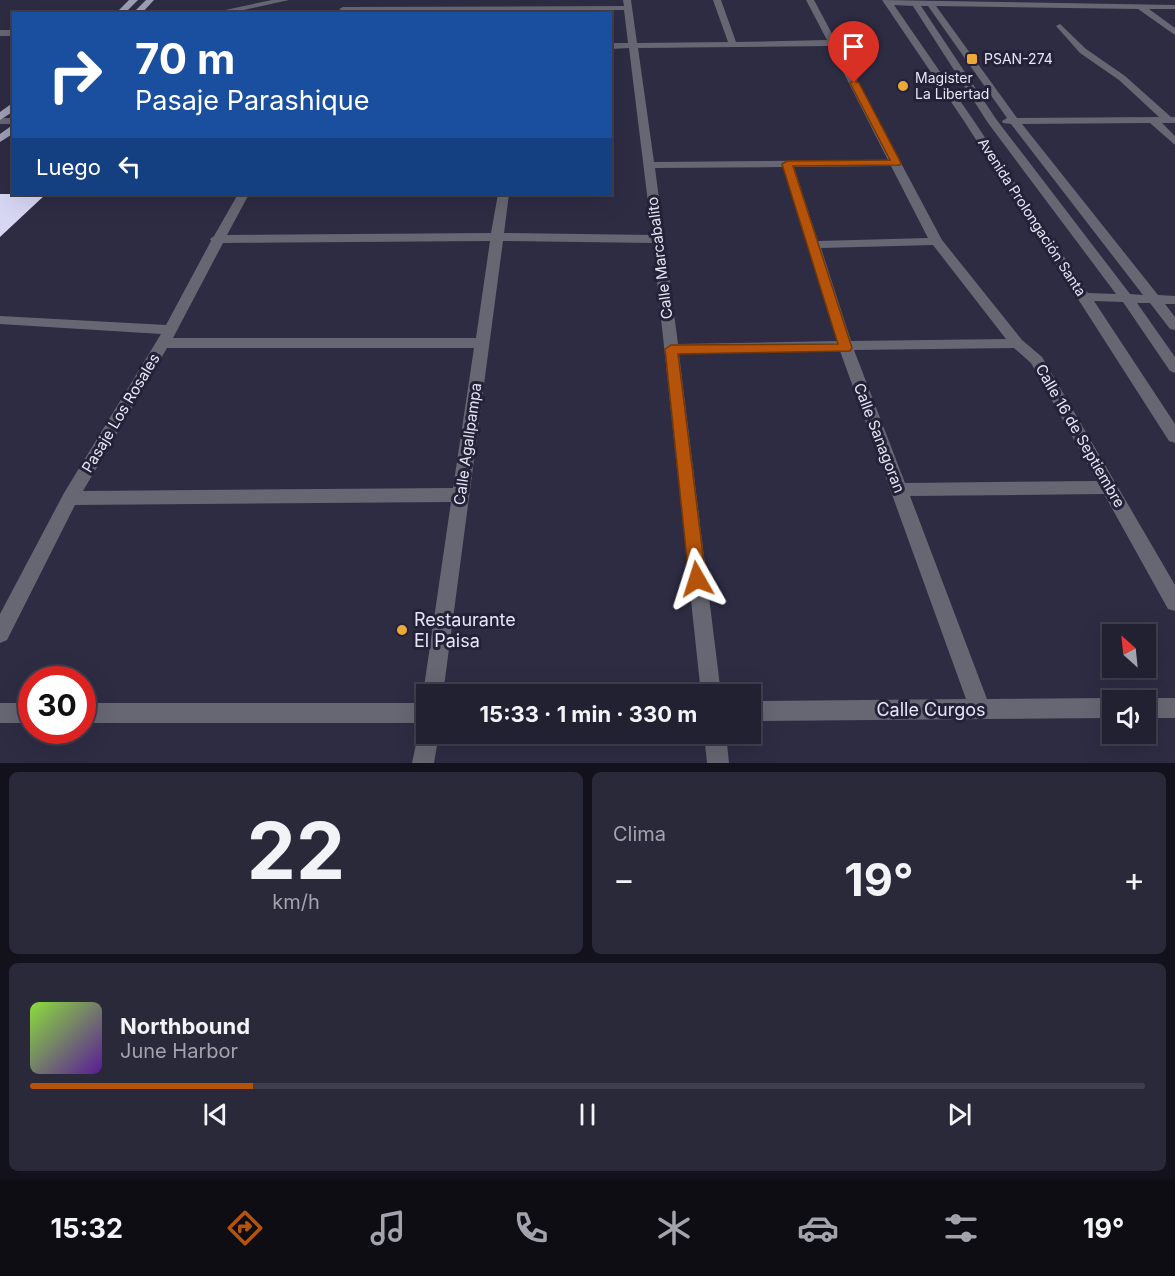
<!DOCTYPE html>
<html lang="es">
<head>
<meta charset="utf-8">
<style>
	:root { --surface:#222132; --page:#2a293a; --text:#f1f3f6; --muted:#a2a3ac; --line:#3f3e4d; --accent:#b45309 }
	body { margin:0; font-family:Inter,sans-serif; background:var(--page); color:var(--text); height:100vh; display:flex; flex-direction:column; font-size:22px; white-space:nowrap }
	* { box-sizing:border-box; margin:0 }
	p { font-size:20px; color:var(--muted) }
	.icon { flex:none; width:33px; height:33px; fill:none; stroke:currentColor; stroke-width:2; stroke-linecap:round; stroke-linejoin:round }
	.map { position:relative; height:763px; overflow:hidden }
	.details { display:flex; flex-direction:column; gap:9px; padding:9px; background:#13121c; flex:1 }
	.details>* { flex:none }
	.top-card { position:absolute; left:12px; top:12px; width:600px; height:183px; border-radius:0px; box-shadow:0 6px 24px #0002,0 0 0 2px var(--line); background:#1a4fa0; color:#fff; overflow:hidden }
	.needle { width:39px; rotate:333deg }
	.buttons { position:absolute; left:1102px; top:624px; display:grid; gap:12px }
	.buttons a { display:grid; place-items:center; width:54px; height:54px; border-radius:0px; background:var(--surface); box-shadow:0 6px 24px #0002,0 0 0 2px var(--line); font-size:30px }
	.speed { position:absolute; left:18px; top:666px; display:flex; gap:12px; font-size:30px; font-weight:700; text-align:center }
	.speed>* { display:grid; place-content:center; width:78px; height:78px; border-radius:50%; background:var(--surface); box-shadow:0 6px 24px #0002,0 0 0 2px var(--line); line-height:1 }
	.speed .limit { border:9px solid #d22; background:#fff; color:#111 }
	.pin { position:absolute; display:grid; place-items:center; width:51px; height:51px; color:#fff; margin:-62px -26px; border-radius:50% 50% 50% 0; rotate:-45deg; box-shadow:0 0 6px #0007 }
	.pin .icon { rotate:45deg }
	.me { position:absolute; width:66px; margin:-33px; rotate:354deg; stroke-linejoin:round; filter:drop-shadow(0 0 4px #0008) }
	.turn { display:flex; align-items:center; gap:21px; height:126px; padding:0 24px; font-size:27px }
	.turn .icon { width:78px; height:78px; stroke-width:2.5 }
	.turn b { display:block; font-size:42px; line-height:51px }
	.then { display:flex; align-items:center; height:57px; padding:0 24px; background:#0003; gap:12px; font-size:22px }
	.big { font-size:45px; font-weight:700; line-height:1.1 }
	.details .tile { flex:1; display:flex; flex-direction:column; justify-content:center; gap:9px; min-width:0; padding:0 21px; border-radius:9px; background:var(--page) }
	.details .dial { align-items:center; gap:0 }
	.dial b { font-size:78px; line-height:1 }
	.song { display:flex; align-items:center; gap:18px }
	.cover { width:72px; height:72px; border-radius:9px; background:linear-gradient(135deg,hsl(90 70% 55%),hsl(270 70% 35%)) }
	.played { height:6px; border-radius:3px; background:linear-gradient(90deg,var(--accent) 20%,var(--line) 20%) }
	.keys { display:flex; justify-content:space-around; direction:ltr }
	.heat { display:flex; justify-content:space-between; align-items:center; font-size:33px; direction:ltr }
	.details .tiles { flex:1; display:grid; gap:9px; grid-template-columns:1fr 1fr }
	.tile:last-child { grid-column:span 2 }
	.trip { position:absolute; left:416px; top:684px; width:345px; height:60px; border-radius:0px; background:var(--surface); box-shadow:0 6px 24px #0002,0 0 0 2px var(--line); font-weight:700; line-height:60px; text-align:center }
	.tabs { display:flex; height:96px; justify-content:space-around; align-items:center; background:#0e0d14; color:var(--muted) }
	.tabs .icon { width:42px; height:42px }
	.tabs .selected { color:var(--accent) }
	.tabs b { font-size:27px; color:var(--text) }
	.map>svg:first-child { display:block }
	.building { fill:#d7d7f4 }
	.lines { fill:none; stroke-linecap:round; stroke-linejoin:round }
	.minor { fill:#676773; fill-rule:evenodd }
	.major { fill:#9e9eb5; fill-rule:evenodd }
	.route { fill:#b45309; stroke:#753606; stroke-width:1.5 }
	.poi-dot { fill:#eca93a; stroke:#242238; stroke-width:2 }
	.labels { text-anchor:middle; stroke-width:6; stroke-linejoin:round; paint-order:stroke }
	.far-poi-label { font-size:14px; fill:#e6e6f5; stroke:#242238; text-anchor:start }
	.far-street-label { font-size:14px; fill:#e6e6f5; stroke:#242238 }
	.street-label { font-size:15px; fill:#e6e6f5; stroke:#242238 }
	.near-poi-label { font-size:18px; fill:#e6e6f5; stroke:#242238; text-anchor:start }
	.near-street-label { font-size:18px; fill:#e6e6f5; stroke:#242238 }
</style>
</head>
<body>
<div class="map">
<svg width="1175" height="763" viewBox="0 0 1175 763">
	<rect width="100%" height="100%" fill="#2d2c43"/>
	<!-- building -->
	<polygon class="building" points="0,194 46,194 0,237"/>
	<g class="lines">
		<!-- minor -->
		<g class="minor">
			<polygon points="272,0 289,0 226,14 206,14"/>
			<path d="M623 0H631L637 43 728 42 713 0H721L736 42 827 40 806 0H814L942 240 1022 340 1042 357 1175 585V611L1168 609 1104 494 910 496 987 699 1113 698 1120 700H1113V718L750 721V701L966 699 840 351 679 354 721 694H701L653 243 503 241 443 694H426V701L423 694 451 502 75 505 7 640 0 643V614L64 493 161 334 0 324V316L166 325 211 241 210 239 214 236 238 194H249L227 235 491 233 498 194H509L504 233 652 235 629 48 610 49V43H628L624 10 343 11 339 9 343 7 624 6ZM830 46 888 160 654 162 638 48ZM891 166 928 238 818 241 794 167ZM783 167 837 341 678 344 655 168ZM490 241 476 338H173L223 243ZM933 245 1006 339 851 341 821 248ZM167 348H474L453 488 83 491ZM1014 348 1031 363 1097 481 905 483 854 350Z"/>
			<path d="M882 0 1175 5V9H1149L1175 28V35L1138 9 936 6 1017 118 1159 117 1119 80 1080 53 1056 26 1060 24 1086 49 1125 76 1171 117H1175V123H1162L1175 136V145L1150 123 1022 124 1158 295 1175 296V304H1165L1175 317V330L1170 329 1150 303H1137L1175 357V373L1170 371 1123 302 1094 301 1175 424V443L1169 441 964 121ZM894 5 913 6 988 123 1116 294 1088 293 974 121ZM921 6H928L1007 118 1002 121 1003 123 1011 124 1143 295 1130 294 996 119Z"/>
			<rect x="0" y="30" width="14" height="6"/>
			<rect x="0" y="118" width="14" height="6"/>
			<polygon points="1146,698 1175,698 1175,718 1146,718 1146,700 1139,700"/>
			<rect x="0" y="703" width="32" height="20"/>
			<rect x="82" y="703" width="344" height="20"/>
			<polygon points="426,724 426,734 439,734 434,763 412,763 420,726"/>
			<polygon points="704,734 726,734 729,763 707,763"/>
		</g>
		<!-- major -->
		<g class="major">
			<polygon points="129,0 138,0 124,14 115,14"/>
			<polygon points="146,0 154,0 141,14 132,14"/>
			<polygon points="14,102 14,111 0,120 0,112"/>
			<polygon points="14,124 14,133 0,142 0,134"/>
		</g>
	</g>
	<!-- route -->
	<polygon class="route" points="854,80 859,83 901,163 900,165 793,166 852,348 850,351 678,354 706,579 703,585 697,587 691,585 689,579 665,349 671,345 838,344 782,164 787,161 890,160 850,83"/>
	<!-- markers -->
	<g class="poi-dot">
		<rect x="966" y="53" width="12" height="12" rx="3"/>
		<circle cx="903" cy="86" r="6"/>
		<circle cx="402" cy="630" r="6"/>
	</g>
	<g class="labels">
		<!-- far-poi labels -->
		<g class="far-poi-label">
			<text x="984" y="64">PSAN-274</text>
			<text x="915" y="83">Magister<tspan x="915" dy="16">La Libertad</tspan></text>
		</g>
		<!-- far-street labels -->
		<g class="far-street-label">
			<text transform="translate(1032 217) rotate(57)" y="5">Avenida Prolongación Santa</text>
		</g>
		<!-- street labels -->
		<g class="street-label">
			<text transform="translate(660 258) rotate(-97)" y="5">Calle Marcabalito</text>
			<text transform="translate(121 413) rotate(-59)" y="5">Pasaje Los Rosales</text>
			<text transform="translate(1080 436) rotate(60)" y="5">Calle 16 de Septiembre</text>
			<text transform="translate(879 438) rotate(69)" y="5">Calle Sanagoran</text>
			<text transform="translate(468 444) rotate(-82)" y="5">Calle Agallpampa</text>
		</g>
		<!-- near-poi labels -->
		<g class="near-poi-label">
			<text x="414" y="626">Restaurante<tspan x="414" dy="21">El Paisa</tspan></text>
		</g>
		<!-- near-street labels -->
		<g class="near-street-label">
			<text x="931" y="716">Calle Curgos</text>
		</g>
	</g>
</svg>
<div class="buttons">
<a><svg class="needle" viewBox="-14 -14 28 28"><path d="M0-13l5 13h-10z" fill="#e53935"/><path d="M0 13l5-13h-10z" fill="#a2a3ac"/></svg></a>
<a><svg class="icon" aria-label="sound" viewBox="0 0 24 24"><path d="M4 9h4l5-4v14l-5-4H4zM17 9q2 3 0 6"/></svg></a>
</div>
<div class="speed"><div class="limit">30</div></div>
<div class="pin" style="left:854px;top:83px;background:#d93025"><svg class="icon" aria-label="arrive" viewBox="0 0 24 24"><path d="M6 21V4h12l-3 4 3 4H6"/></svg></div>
<svg class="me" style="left:697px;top:579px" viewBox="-20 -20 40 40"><path d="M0-17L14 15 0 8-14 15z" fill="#b45309" stroke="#fff" stroke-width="4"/></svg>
<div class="trip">15:33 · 1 min · 330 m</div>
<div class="top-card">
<div class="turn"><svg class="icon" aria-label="right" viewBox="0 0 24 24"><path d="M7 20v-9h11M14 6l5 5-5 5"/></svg><div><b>70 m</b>Pasaje Parashique</div></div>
<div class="then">Luego<svg class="icon" aria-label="left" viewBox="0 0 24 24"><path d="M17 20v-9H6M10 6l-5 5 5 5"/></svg></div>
</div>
</div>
<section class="details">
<div class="tiles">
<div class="tile dial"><b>22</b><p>km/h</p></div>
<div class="tile"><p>Clima</p>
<div class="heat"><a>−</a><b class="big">19°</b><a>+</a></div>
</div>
<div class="tile">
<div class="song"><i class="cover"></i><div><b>Northbound</b><p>June Harbor</p></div></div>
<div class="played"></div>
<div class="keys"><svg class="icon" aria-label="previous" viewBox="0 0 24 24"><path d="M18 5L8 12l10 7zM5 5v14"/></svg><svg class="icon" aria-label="pause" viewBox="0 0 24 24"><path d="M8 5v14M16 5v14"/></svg><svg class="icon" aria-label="next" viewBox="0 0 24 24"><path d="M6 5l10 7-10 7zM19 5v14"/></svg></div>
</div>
</div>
</section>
<nav class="tabs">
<b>15:32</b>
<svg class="icon selected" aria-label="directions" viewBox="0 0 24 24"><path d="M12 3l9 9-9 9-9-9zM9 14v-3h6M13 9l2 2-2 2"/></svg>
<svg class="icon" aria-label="music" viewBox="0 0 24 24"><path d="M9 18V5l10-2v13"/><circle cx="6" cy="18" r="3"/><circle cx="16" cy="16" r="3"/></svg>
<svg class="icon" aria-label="phone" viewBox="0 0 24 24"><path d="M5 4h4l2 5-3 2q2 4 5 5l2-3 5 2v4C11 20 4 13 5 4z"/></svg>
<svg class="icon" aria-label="climate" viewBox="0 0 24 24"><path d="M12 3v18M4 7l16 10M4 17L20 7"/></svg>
<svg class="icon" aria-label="car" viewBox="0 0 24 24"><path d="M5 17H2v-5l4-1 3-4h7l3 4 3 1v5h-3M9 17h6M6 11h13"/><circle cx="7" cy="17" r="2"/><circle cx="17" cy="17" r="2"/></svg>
<svg class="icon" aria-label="filters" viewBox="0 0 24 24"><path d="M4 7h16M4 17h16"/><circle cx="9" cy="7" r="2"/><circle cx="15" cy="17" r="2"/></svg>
<b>19°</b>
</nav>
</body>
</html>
